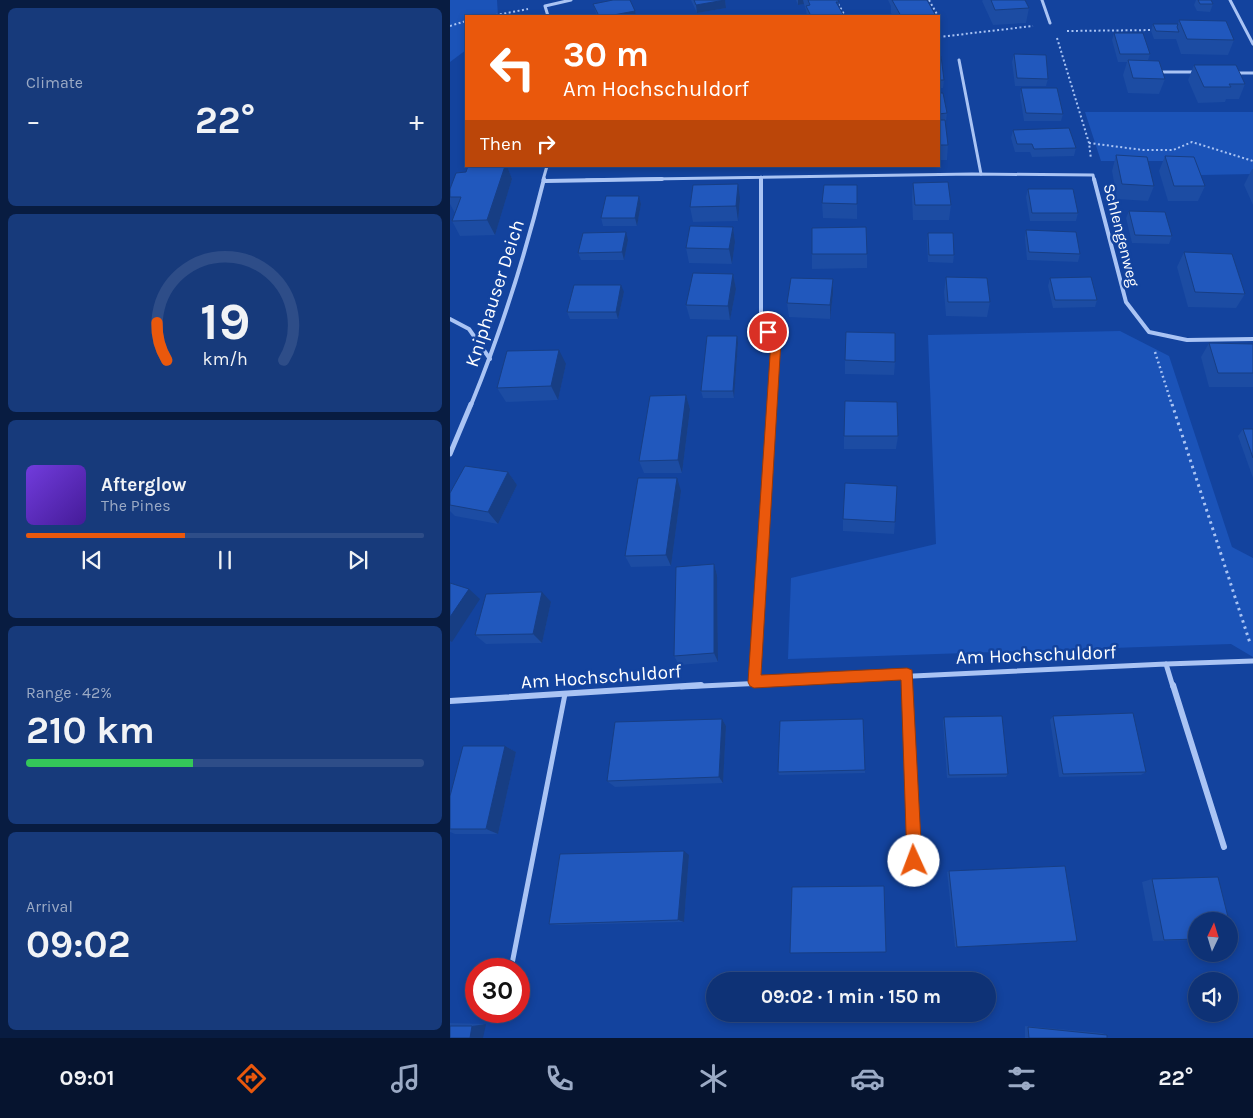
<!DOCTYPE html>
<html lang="en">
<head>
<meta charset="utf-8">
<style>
	:root { --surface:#0e3276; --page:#173a7b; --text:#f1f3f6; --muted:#9baac5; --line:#2e4d88; --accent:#ea580c }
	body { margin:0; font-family:Karla,sans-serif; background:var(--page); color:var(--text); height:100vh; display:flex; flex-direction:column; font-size:19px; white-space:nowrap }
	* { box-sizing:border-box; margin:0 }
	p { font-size:16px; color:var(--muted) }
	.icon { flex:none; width:28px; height:28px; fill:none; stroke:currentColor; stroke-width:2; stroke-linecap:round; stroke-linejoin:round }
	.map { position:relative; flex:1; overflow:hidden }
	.side { display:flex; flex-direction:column; gap:8px; padding:8px; background:#081c41; width:450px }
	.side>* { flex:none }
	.banner { position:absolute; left:15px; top:15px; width:475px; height:152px; border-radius:0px; box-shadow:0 2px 8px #0003,0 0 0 1px var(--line); background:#ea580c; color:#fff; overflow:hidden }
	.needle { width:32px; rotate:4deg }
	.controls { position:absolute; left:738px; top:912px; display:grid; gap:10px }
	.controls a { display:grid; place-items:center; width:50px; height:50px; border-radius:50%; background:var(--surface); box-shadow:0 2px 8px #0003,0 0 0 1px var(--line); font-size:25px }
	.speed { position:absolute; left:15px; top:958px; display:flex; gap:10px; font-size:25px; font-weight:700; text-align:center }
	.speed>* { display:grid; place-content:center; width:65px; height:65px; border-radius:50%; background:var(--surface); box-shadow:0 2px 8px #0003,0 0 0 1px var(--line); line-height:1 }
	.speed .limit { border:8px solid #d22; background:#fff; color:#111 }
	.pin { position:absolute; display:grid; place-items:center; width:42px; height:42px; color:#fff; margin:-21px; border:2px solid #fff; border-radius:50%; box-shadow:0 1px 5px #0007 }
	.me { position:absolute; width:55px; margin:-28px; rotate:358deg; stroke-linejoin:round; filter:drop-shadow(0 0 4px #0008) }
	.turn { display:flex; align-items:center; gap:18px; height:105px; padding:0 15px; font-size:22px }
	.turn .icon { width:65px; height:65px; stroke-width:2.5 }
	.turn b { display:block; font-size:35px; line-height:42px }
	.then { display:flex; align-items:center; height:48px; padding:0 15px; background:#0003; gap:10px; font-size:19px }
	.big { font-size:38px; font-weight:700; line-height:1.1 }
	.side .tile { flex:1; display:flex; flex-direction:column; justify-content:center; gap:8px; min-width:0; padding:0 18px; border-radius:8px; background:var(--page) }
	.side .dial { align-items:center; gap:0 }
	.dial svg { height:130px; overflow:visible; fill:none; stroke:var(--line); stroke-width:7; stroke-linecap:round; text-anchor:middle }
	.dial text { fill:var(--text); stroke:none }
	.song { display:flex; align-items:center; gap:15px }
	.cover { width:60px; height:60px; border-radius:8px; background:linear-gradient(135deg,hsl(260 70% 55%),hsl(260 70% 35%)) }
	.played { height:5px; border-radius:2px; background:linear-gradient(90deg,var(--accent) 40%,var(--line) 40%) }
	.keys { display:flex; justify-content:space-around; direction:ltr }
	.heat { display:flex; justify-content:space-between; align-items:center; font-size:28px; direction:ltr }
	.charge { height:8px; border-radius:4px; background:linear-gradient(90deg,#34c759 42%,var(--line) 0) }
	.trip { position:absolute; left:256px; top:972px; width:290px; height:50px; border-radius:25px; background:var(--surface); box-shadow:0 2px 8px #0003,0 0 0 1px var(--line); font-weight:700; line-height:50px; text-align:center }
	.dock { display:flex; height:80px; justify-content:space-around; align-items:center; background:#06142f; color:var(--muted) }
	.dock .icon { width:35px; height:35px }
	.dock .current { color:var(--accent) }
	.dock b { font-size:22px; color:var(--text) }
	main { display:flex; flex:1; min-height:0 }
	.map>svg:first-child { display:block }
	.green { fill:#1b53b8 }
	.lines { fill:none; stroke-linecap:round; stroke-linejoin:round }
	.path-far2 { stroke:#aac4f4; stroke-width:2; stroke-dasharray:2 2.5; stroke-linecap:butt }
	.path-far1 { stroke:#aac4f4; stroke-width:2.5; stroke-dasharray:2 3; stroke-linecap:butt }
	.path { stroke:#aac4f4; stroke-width:3; stroke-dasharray:2.5 4; stroke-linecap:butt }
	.lane { stroke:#aac4f4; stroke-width:5 }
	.street-far3 { stroke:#aac4f4; stroke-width:3 }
	.street-far2 { stroke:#aac4f4; stroke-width:4 }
	.street-far1 { stroke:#aac4f4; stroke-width:5 }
	.street { stroke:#aac4f4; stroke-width:6 }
	.wall { fill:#1c4ca3 }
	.shaded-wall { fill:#173e84 }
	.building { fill:#2158bd; stroke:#173e84 }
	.route { fill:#ea580c; stroke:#983908 }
	.labels { text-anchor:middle; stroke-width:5; stroke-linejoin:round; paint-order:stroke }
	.far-street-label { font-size:16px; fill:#fff; stroke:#13439e }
	.street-label { font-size:19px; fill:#fff; stroke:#13439e }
</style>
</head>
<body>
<main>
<section class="side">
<div class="tile"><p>Climate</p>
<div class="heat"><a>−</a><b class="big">22°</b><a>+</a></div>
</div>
<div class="tile dial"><svg viewBox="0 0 100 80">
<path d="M14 69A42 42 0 1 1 86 69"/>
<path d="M14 69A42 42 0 0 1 8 46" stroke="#ea580c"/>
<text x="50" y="56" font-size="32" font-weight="700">19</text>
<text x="50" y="72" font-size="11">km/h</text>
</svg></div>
<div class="tile">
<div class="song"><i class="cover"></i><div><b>Afterglow</b><p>The Pines</p></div></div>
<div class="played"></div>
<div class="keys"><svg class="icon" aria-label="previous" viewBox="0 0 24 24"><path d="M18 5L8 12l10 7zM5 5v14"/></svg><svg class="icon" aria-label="pause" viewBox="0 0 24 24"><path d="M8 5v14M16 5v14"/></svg><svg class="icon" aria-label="next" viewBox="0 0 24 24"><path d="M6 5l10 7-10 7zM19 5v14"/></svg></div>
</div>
<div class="tile"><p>Range · 42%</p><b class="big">210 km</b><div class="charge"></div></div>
<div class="tile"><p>Arrival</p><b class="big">09:02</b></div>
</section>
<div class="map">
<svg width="803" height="1038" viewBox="0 0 803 1038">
	<rect width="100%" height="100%" fill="#13439e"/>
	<!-- green -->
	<g class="green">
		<polygon points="0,0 47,0 48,16 16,16 16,50 0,62"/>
		<polygon points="635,112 803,112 803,174 751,175 745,161 651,161"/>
		<polygon points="670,331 719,356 782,547 803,558 803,657 781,644 338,659 341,578 486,544 478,335"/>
	</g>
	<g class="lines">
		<!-- path-far2 -->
		<g class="path-far2">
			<polyline points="386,0 395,16"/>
			<polyline points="479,0 488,16"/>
			<polyline points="41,16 78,9"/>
			<polyline points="0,26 16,21"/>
			<polyline points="617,31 705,30"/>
			<polyline points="489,37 583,26"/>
			<polyline points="607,38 639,143 641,159"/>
			<polyline points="639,143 693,150 723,150 742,142 803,161"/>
		</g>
		<!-- path-far1 -->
		<polyline class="path-far1" points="705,352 722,405"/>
		<!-- path -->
		<polyline class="path" points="722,404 800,643"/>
		<!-- lane -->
		<polyline class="lane" points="61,969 115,694"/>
		<!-- street-far3 -->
		<g class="street-far3">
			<polyline points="592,0 600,23"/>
			<polyline points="780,0 803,44"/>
			<polyline points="98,16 95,6 121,0"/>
			<polyline points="509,60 531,174"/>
			<polyline points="706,72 748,72"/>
			<polyline points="784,73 803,73"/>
			<polyline points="311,177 311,180"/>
			<polyline points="93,180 97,166"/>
			<polyline points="136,180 522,174 643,175 644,180"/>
		</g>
		<!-- street-far2 -->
		<g class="street-far2">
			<polyline points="311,179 311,323 326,340 322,405"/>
			<polyline points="644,179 676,302 699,332 737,340 803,339"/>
			<polyline points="95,181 212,179"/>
			<polyline points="0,319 19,329 40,359"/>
			<path d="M21 405C51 332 75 256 94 179"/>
		</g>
		<!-- street-far1 -->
		<g class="street-far1">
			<polyline points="0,454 21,404"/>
			<polyline points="716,664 803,661"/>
			<polyline points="457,674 457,687"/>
			<polyline points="304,682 322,404"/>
			<polyline points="231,687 716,664 723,687"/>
		</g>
		<!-- street -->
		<g class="street">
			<polyline points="457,685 464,861"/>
			<polyline points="723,685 774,847"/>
			<polyline points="0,701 251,685"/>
		</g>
	</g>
	<!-- wall -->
	<g class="wall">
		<polygon points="241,0 275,0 276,8 247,13"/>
		<polygon points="346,0 388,0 389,2 389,7 394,16 357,16 356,10 354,4 348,5"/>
		<polygon points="438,0 477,0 486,16 443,16 441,13 441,6"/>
		<polygon points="533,0 575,0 579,8 576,23 543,25 532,1"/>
		<polygon points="746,0 761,0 763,4 760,12 747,11 744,5"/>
		<polygon points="143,4 186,16 147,16"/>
		<polygon points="729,20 784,40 778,55 731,54 726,39 704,39 701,31 703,24 728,24"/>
		<polygon points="664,33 700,54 698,60 715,79 709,94 678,93 673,75 677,62 668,62 662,40"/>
		<polygon points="564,54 598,79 596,86 565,86 562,62"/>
		<polygon points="489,56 494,80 493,88 489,88"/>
		<polygon points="744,65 795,84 789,99 776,99 775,102 748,103 738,80"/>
		<polygon points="571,88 613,114 611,121 574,121 570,95"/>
		<polygon points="489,93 497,113 496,121 495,121 498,145 497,160 489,160"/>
		<polygon points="563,130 626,148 624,156 582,157 580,152 565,152 561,138"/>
		<polygon points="666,155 704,186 698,201 667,199 662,171"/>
		<polygon points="715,156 755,186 748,201 718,201 709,171"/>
		<polygon points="18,166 57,166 62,179 45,235 10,236 2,221 5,213 0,204 0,189 16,172"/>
		<polygon points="802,169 803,169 803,205 794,185"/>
		<polygon points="463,183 501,205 499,220 463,220 462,198"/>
		<polygon points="407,185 407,219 373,218 372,203"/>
		<polygon points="578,189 628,213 626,221 580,221 576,197"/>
		<polygon points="189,196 191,204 187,226 153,226 151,218"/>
		<polygon points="290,199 288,221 243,222 240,207"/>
		<polygon points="679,211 722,236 719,244 682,243 676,218"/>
		<polygon points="283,227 285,242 282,264 239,263 236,248"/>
		<polygon points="576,230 630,254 628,262 577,260 575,238"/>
		<polygon points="478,233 504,255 503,263 478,262 477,241"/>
		<polygon points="178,240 174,260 131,260 128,253"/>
		<polygon points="734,252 795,294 786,308 738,307 727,267"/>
		<polygon points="362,254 417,254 417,268 362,269"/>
		<polygon points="283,274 286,289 280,320 240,319 236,305"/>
		<polygon points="496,277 540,302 537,317 496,316 494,292"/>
		<polygon points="600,278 647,300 645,307 603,308 598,286"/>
		<polygon points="174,292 168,319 120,319 117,312"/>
		<polygon points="383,294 380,319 339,317 337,303"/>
		<polygon points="288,343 284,398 253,398 251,391"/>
		<polygon points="759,343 803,344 803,387 759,387 751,357"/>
		<polygon points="395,360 445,362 444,375 395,374"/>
		<polygon points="116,364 108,400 56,402 47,388"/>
		<polygon points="236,395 240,409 232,473 194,473 189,461"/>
		<polygon points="793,429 803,429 803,478 788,436"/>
		<polygon points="394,436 448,436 446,449 394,449"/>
		<polygon points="58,472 67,485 48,524 5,516 0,511 0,493"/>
		<polygon points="231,491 221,566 181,567 175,556"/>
		<polygon points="393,519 445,522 444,534 393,531"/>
		<polygon points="264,564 267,575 268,662 229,665 224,656"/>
		<polygon points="101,602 92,643 36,644 25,635"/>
		<polygon points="603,716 696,772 691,775 609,777 600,720"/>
		<polygon points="494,717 558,774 556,777 497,778 493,721"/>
		<polygon points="272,719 276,726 273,783 165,787 157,781"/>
		<polygon points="55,746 66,752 48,834 5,834 0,832 0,796"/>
		<polygon points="415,770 415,773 329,775 328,772"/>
		<polygon points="239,855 234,922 109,925 99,924"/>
		<polygon points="499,871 627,941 505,947 497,872"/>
		<polygon points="702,879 746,921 746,940 703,941 692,882"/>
		<polygon points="0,1023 36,1024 0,1038"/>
		<polygon points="575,1026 652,1033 657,1035 657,1038 575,1038"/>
	</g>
	<!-- shaded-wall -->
	<g class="shaded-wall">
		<polygon points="275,0 276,8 247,13 246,5"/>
		<polygon points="348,0 353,0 354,4 348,5"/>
		<polygon points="185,11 186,16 158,16"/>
		<polygon points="55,166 57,166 62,179 45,235 37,220"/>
		<polygon points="288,184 290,199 288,221 286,206"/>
		<polygon points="189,196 191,204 187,226 185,218"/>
		<polygon points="283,227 285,242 282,264 279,249"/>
		<polygon points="176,232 178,240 174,260 172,252"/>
		<polygon points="283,274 286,289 280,320 278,306"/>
		<polygon points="383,279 383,294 380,319 380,305"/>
		<polygon points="171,285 174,292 168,319 166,312"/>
		<polygon points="287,336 288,343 284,398 283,391"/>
		<polygon points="109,350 116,364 108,400 101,386"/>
		<polygon points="236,395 240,409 232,473 228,460"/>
		<polygon points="58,472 67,485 48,524 38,512"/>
		<polygon points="227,478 231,491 221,566 216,555"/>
		<polygon points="264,564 267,575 268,662 264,653"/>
		<polygon points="19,589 30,599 2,642 0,641 0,617"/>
		<polygon points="92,592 101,602 92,643 83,634"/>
		<polygon points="272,719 276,726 273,783 269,777"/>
		<polygon points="55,746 66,752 48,834 36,829"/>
		<polygon points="234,851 239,855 234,922 228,920"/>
		<polygon points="36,1024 33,1038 20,1038 22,1026"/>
	</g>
	<!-- building -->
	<g class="building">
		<polygon points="163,0 180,0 185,11 158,16 149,16 143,4"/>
		<polygon points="244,0 275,0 246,5"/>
		<polygon points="358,0 388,0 389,2 386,2 394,16 361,16 356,6 360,5"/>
		<polygon points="442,0 477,0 486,16 451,16"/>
		<polygon points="541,0 575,0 579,8 545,10"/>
		<polygon points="748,0 761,0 763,4 750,4"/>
		<polygon points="729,20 776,21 784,40 737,39"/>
		<polygon points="703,24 728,24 727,27 729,32 706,31"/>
		<polygon points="664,33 693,33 700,54 670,54"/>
		<polygon points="564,54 596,55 598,79 567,78"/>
		<polygon points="489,56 491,56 494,80 489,80"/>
		<polygon points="678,60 709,61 715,79 683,78"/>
		<polygon points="744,65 786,65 795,84 779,84 781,87 754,87"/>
		<polygon points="571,88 607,88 613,114 576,113"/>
		<polygon points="489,93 493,93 497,113 489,114"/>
		<polygon points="489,120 495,120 498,145 489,145"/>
		<polygon points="619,128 626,148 584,149 582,144 567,144 563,130"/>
		<polygon points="666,155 697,157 704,186 672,184"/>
		<polygon points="715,156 744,157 755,186 724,186"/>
		<polygon points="18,166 55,166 37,220 2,221 11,197 0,197 0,189 6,173 16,172"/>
		<polygon points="498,182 501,205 465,205 463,183"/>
		<polygon points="288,184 286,206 240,207 243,185"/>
		<polygon points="374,185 407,185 407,204 372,203"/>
		<polygon points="578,189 623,189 628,213 582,213"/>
		<polygon points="156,196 189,196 185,218 151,218"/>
		<polygon points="679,211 715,212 722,236 685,235"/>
		<polygon points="240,226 283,227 279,249 236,248"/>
		<polygon points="416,227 417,254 362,254 362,228"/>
		<polygon points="576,230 626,232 630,254 579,252"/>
		<polygon points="176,232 172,252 128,253 133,233"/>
		<polygon points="478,233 503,233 504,255 479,255"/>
		<polygon points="734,252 782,254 795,294 745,292"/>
		<polygon points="243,273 283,274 278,306 236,305"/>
		<polygon points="496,277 537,278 540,302 498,302"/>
		<polygon points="641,277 647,300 605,300 600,278"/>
		<polygon points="341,278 383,279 380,305 337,303"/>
		<polygon points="124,285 171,285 166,312 117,312"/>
		<polygon points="396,332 445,333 445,362 395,360"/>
		<polygon points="257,336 287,336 283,391 251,391"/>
		<polygon points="759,343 803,344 803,373 768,373"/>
		<polygon points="109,350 101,386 47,388 57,351"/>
		<polygon points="236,395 228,460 189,461 200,396"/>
		<polygon points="395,401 447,402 448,436 394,436"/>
		<polygon points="793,429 803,429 803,458"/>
		<polygon points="15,466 58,472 38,512 0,505 0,493"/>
		<polygon points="188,478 227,478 216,555 175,556"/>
		<polygon points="395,483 447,486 445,522 393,519"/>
		<polygon points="264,564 264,653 224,656 226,567"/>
		<polygon points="0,583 19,589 0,617"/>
		<polygon points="92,592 83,634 25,635 36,594"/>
		<polygon points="683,713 696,772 613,774 603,716"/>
		<polygon points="552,716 558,774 499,775 494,717"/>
		<polygon points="272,719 269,777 157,781 165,722"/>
		<polygon points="413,719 415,770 328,772 330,721"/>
		<polygon points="13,746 55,746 36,829 0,829 0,796"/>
		<polygon points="234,851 228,920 99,924 110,854"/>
		<polygon points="615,866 627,941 507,947 499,871"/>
		<polygon points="768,877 779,921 746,921 746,939 714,940 702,879"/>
		<polygon points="434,886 436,952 340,953 342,887"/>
		<polygon points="779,922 783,938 779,938"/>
		<polygon points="0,1026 22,1026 20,1038 0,1038"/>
		<polygon points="578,1027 657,1035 657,1038 579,1038"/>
	</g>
	<!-- route -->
	<polygon class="route" points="318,328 331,340 311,675 457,668 462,670 472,861 469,866 464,868 459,866 457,861 451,680 304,688 300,686 298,682 321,341 313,332"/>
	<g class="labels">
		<!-- far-street labels -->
		<g class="far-street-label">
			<text transform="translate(672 235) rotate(76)" y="6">Schlengenweg</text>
		</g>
		<!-- street labels -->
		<g class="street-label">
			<text transform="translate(44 293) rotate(-72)" y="7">Kniphauser Deich</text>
			<text transform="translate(586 654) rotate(-2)" y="7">Am Hochschuldorf</text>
			<text transform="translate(151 676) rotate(-4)" y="7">Am Hochschuldorf</text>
		</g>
	</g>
</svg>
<div class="controls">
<a><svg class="needle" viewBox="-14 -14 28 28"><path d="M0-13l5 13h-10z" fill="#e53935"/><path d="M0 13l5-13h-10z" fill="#9baac5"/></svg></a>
<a><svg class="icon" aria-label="sound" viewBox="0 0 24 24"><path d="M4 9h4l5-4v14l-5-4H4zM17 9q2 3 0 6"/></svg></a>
</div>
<div class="speed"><div class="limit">30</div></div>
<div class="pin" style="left:318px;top:332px;background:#d93025"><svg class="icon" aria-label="arrive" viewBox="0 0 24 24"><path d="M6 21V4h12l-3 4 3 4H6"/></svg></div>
<svg class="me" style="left:464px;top:861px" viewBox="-20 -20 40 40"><circle r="19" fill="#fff"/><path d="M0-13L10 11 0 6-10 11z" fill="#ea580c"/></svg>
<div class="trip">09:02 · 1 min · 150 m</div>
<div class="banner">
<div class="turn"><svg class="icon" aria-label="left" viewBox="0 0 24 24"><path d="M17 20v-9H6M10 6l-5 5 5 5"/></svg><div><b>30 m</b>Am Hochschuldorf</div></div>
<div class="then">Then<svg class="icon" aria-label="right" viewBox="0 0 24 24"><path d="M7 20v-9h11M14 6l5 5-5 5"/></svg></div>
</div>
</div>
</main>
<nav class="dock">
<b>09:01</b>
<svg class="icon current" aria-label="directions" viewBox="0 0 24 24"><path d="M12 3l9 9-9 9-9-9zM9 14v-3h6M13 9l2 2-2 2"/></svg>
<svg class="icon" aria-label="music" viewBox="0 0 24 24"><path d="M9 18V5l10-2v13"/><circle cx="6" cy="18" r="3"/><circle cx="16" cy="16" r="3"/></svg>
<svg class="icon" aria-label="phone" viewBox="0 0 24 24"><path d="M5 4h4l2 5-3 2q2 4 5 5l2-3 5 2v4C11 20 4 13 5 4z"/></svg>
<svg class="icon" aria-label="climate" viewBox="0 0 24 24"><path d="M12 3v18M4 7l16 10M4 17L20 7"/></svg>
<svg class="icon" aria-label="car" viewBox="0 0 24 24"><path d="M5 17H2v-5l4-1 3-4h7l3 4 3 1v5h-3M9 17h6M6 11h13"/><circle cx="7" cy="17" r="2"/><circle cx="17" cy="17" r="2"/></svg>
<svg class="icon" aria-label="filters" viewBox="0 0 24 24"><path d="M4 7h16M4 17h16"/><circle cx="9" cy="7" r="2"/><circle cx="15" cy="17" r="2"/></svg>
<b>22°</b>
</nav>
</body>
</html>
